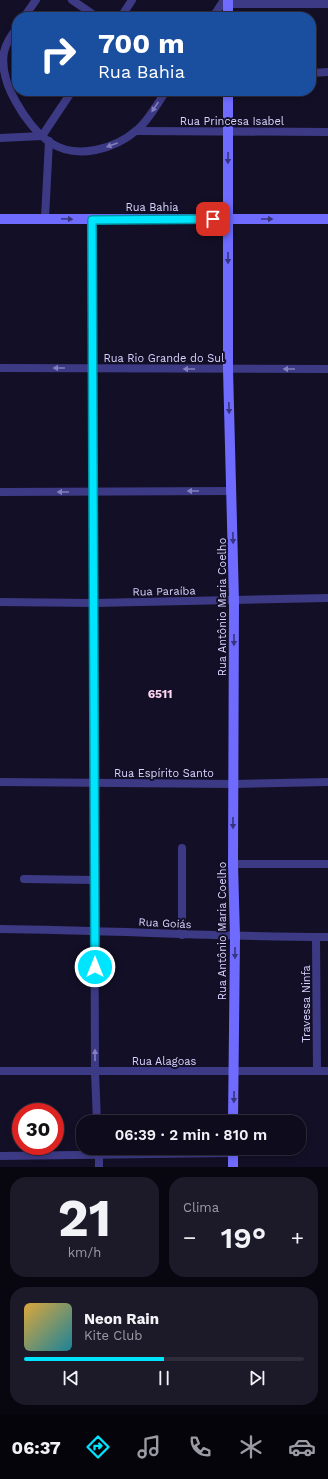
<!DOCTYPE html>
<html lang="pt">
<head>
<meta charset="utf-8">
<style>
	:root { --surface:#0e0b1c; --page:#1c1929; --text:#f1f3f6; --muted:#9b9ba3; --line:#2e2b3b; --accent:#00e5ff }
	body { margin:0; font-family:"Work Sans",sans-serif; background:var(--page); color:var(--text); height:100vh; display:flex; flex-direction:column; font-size:15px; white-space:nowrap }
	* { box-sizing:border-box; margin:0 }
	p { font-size:13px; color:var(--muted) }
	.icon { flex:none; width:22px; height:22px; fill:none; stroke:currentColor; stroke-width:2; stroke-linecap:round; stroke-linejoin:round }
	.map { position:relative; height:1167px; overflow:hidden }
	.side { display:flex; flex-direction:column; gap:10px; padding:10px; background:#08060f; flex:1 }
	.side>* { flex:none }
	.guide { position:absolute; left:12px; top:12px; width:304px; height:84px; border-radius:16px; box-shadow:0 2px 6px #0003,0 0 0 1px var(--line); background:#1a4fa0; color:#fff; overflow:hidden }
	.speed { position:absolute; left:12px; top:1103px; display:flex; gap:8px; font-size:20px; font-weight:700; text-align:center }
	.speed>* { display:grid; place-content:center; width:52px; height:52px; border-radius:50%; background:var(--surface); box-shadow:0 2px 6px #0003,0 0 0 1px var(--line); line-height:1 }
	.speed .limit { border:6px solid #d22; background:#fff; color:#111 }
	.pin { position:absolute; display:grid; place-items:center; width:34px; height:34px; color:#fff; margin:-17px; border-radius:8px; box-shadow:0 2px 6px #0006 }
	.me { position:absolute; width:44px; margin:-22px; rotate:0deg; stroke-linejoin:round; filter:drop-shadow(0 0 3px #0008) }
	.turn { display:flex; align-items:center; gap:14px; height:84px; padding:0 20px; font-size:18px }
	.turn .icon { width:52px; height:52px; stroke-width:2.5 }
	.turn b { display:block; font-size:28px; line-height:34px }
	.big { font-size:30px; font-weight:600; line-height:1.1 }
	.side .card { flex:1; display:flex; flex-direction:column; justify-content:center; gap:6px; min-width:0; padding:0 14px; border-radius:16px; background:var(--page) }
	.side .dial { align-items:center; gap:0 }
	.dial b { font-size:52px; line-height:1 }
	.song { display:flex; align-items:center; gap:12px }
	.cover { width:48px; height:48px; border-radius:6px; background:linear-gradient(135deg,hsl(40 70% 55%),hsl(190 70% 35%)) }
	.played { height:4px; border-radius:2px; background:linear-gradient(90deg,var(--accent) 50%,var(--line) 50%) }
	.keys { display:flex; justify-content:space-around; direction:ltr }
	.heat { display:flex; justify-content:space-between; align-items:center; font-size:22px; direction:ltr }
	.side .tiles { flex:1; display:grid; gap:10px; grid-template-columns:1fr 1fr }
	.card:last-child { grid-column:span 2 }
	.trip { position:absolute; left:76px; top:1115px; width:230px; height:40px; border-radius:16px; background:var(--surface); box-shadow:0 2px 6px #0003,0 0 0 1px var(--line); font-weight:600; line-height:40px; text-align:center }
	.menu { display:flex; height:64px; justify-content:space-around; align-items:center; background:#06040b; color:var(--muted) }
	.menu .icon { width:28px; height:28px }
	.menu .on { color:var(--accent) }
	.menu b { font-size:18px; color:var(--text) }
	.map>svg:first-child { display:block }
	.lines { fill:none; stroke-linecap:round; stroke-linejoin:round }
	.street { stroke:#3d3a85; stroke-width:8 }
	.secondary { stroke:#6f6bff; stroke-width:10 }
	.oneway { fill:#837fbc }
	.oneway2 { fill:#38347d }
	.route-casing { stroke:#0095a6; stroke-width:10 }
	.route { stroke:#00e5ff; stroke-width:7 }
	.labels { text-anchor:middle; stroke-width:4; stroke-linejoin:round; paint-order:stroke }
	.street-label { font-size:11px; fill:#d9d4ff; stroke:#130f26 }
	.neighbourhood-label { font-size:12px; font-weight:bold; fill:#ffd6f0; stroke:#130f26 }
</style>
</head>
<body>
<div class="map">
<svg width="328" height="1167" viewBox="0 0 328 1167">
	<rect width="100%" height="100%" fill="#130f26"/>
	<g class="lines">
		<!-- street -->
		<g class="street">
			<polyline points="72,0 97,17"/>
			<polyline points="228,4 328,4"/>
			<polyline points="24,17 36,0"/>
			<polyline points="121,17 132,0"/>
			<polyline points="213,17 224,0"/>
			<path d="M17 28C12 34 6 44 4 52 1 69 8 88 16 102 24 117 37 134 51 143 77 160 115 149 137 130 149 120 157 104 166 91"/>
			<polyline points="311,73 328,72"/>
			<polyline points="136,131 328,132"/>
			<polyline points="0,138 42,136 72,91"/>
			<polyline points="45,218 49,141"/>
			<polyline points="92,219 95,1072 97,1122"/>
			<polyline points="0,368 328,369"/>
			<polyline points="0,492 232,491"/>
			<polyline points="0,602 94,603 328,598"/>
			<polyline points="0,782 234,784 328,782"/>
			<polyline points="182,848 182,935"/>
			<polyline points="233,864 328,864"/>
			<polyline points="24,879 94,880"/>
			<path d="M0 929C109 930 219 937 328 937"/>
			<polyline points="316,937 317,1071"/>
			<polyline points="0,1071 328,1071"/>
			<polyline points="99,1148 99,1167"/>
			<polyline points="0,1156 232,1153"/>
		</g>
		<!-- secondary -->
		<g class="secondary">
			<polyline points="228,0 228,17"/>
			<polyline points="228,91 228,369 234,601 233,864 235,937 233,1122"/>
			<polyline points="0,219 328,219"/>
			<polyline points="233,1167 233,1148"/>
		</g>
	</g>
	<!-- one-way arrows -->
	<defs><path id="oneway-solid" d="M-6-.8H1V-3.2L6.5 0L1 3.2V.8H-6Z"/></defs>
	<g class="oneway">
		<use href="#oneway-solid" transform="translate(155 107) rotate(124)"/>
		<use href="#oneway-solid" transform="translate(112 145) rotate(160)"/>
		<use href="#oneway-solid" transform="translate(59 368) rotate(-180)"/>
		<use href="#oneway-solid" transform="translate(189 369) rotate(-180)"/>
		<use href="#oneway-solid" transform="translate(289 369) rotate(-180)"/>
		<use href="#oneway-solid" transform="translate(193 491) rotate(180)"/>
		<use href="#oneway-solid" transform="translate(63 492) rotate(180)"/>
		<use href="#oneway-solid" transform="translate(95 1055) rotate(-90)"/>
	</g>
	<g class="oneway2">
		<use href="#oneway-solid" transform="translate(228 158) rotate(91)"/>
		<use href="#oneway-solid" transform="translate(67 219) rotate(2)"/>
		<use href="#oneway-solid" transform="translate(267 219)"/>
		<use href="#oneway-solid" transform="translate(228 258) rotate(90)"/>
		<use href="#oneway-solid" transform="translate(229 408) rotate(88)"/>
		<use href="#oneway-solid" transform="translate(233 538) rotate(89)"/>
		<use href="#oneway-solid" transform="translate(234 640) rotate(90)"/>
		<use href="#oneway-solid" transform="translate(233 823) rotate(90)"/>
		<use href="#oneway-solid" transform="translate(235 953) rotate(90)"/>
		<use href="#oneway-solid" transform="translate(234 1097) rotate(91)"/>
	</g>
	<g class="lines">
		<!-- route casing -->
		<g class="route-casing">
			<polyline id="route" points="95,967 92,220 213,219"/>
		</g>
		<!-- route -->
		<use href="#route" class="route"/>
	</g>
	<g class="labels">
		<!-- street labels -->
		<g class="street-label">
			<text x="232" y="125">Rua Princesa Isabel</text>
			<text x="152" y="211">Rua Bahia</text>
			<text x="164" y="362">Rua Rio Grande do Sul</text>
			<text transform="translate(164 591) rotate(-1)" y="4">Rua Paraíba</text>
			<text transform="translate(222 607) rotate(-90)" y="4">Rua Antônio Maria Coelho</text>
			<text x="164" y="777">Rua Espírito Santo</text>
			<text transform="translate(165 923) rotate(3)" y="4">Rua Goiás</text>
			<text transform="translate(222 931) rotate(-90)" y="4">Rua Antônio Maria Coelho</text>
			<text transform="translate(306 1004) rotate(-90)" y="4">Travessa Ninfa</text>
			<text x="164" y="1065">Rua Alagoas</text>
		</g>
		<!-- neighbourhood labels -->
		<g class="neighbourhood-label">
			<text x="160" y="698">6511</text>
		</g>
	</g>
</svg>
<div class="speed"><div class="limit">30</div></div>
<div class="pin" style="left:213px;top:219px;background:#d93025"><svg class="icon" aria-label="arrive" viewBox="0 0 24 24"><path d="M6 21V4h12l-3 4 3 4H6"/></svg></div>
<svg class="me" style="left:95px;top:967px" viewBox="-20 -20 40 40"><circle r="17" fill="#00e5ff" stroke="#fff" stroke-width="3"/><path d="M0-11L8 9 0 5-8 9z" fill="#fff"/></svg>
<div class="trip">06:39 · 2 min · 810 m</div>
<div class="guide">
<div class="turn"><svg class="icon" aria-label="right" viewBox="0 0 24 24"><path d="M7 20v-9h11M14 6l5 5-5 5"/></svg><div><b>700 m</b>Rua Bahia</div></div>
</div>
</div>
<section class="side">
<div class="tiles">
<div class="card dial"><b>21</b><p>km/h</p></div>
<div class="card"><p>Clima</p>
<div class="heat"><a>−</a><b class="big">19°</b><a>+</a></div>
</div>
<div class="card">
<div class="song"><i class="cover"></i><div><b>Neon Rain</b><p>Kite Club</p></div></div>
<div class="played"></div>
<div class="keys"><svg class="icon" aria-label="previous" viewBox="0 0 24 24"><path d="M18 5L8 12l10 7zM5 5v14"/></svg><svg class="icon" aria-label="pause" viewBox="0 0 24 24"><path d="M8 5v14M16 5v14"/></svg><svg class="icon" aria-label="next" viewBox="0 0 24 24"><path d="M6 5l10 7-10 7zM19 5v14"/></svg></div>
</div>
</div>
</section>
<nav class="menu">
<b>06:37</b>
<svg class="icon on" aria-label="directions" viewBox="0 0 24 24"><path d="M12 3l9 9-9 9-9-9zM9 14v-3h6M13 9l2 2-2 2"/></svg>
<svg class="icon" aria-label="music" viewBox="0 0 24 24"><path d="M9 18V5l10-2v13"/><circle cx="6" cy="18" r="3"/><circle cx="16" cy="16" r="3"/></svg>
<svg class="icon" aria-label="phone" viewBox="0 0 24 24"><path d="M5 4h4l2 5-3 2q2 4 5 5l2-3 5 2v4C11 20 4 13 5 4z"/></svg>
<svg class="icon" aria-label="climate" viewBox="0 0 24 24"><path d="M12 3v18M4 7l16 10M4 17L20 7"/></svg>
<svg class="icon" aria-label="car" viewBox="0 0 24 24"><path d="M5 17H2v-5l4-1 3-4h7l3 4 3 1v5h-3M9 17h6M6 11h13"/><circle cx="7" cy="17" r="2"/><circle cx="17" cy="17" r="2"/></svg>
</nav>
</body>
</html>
